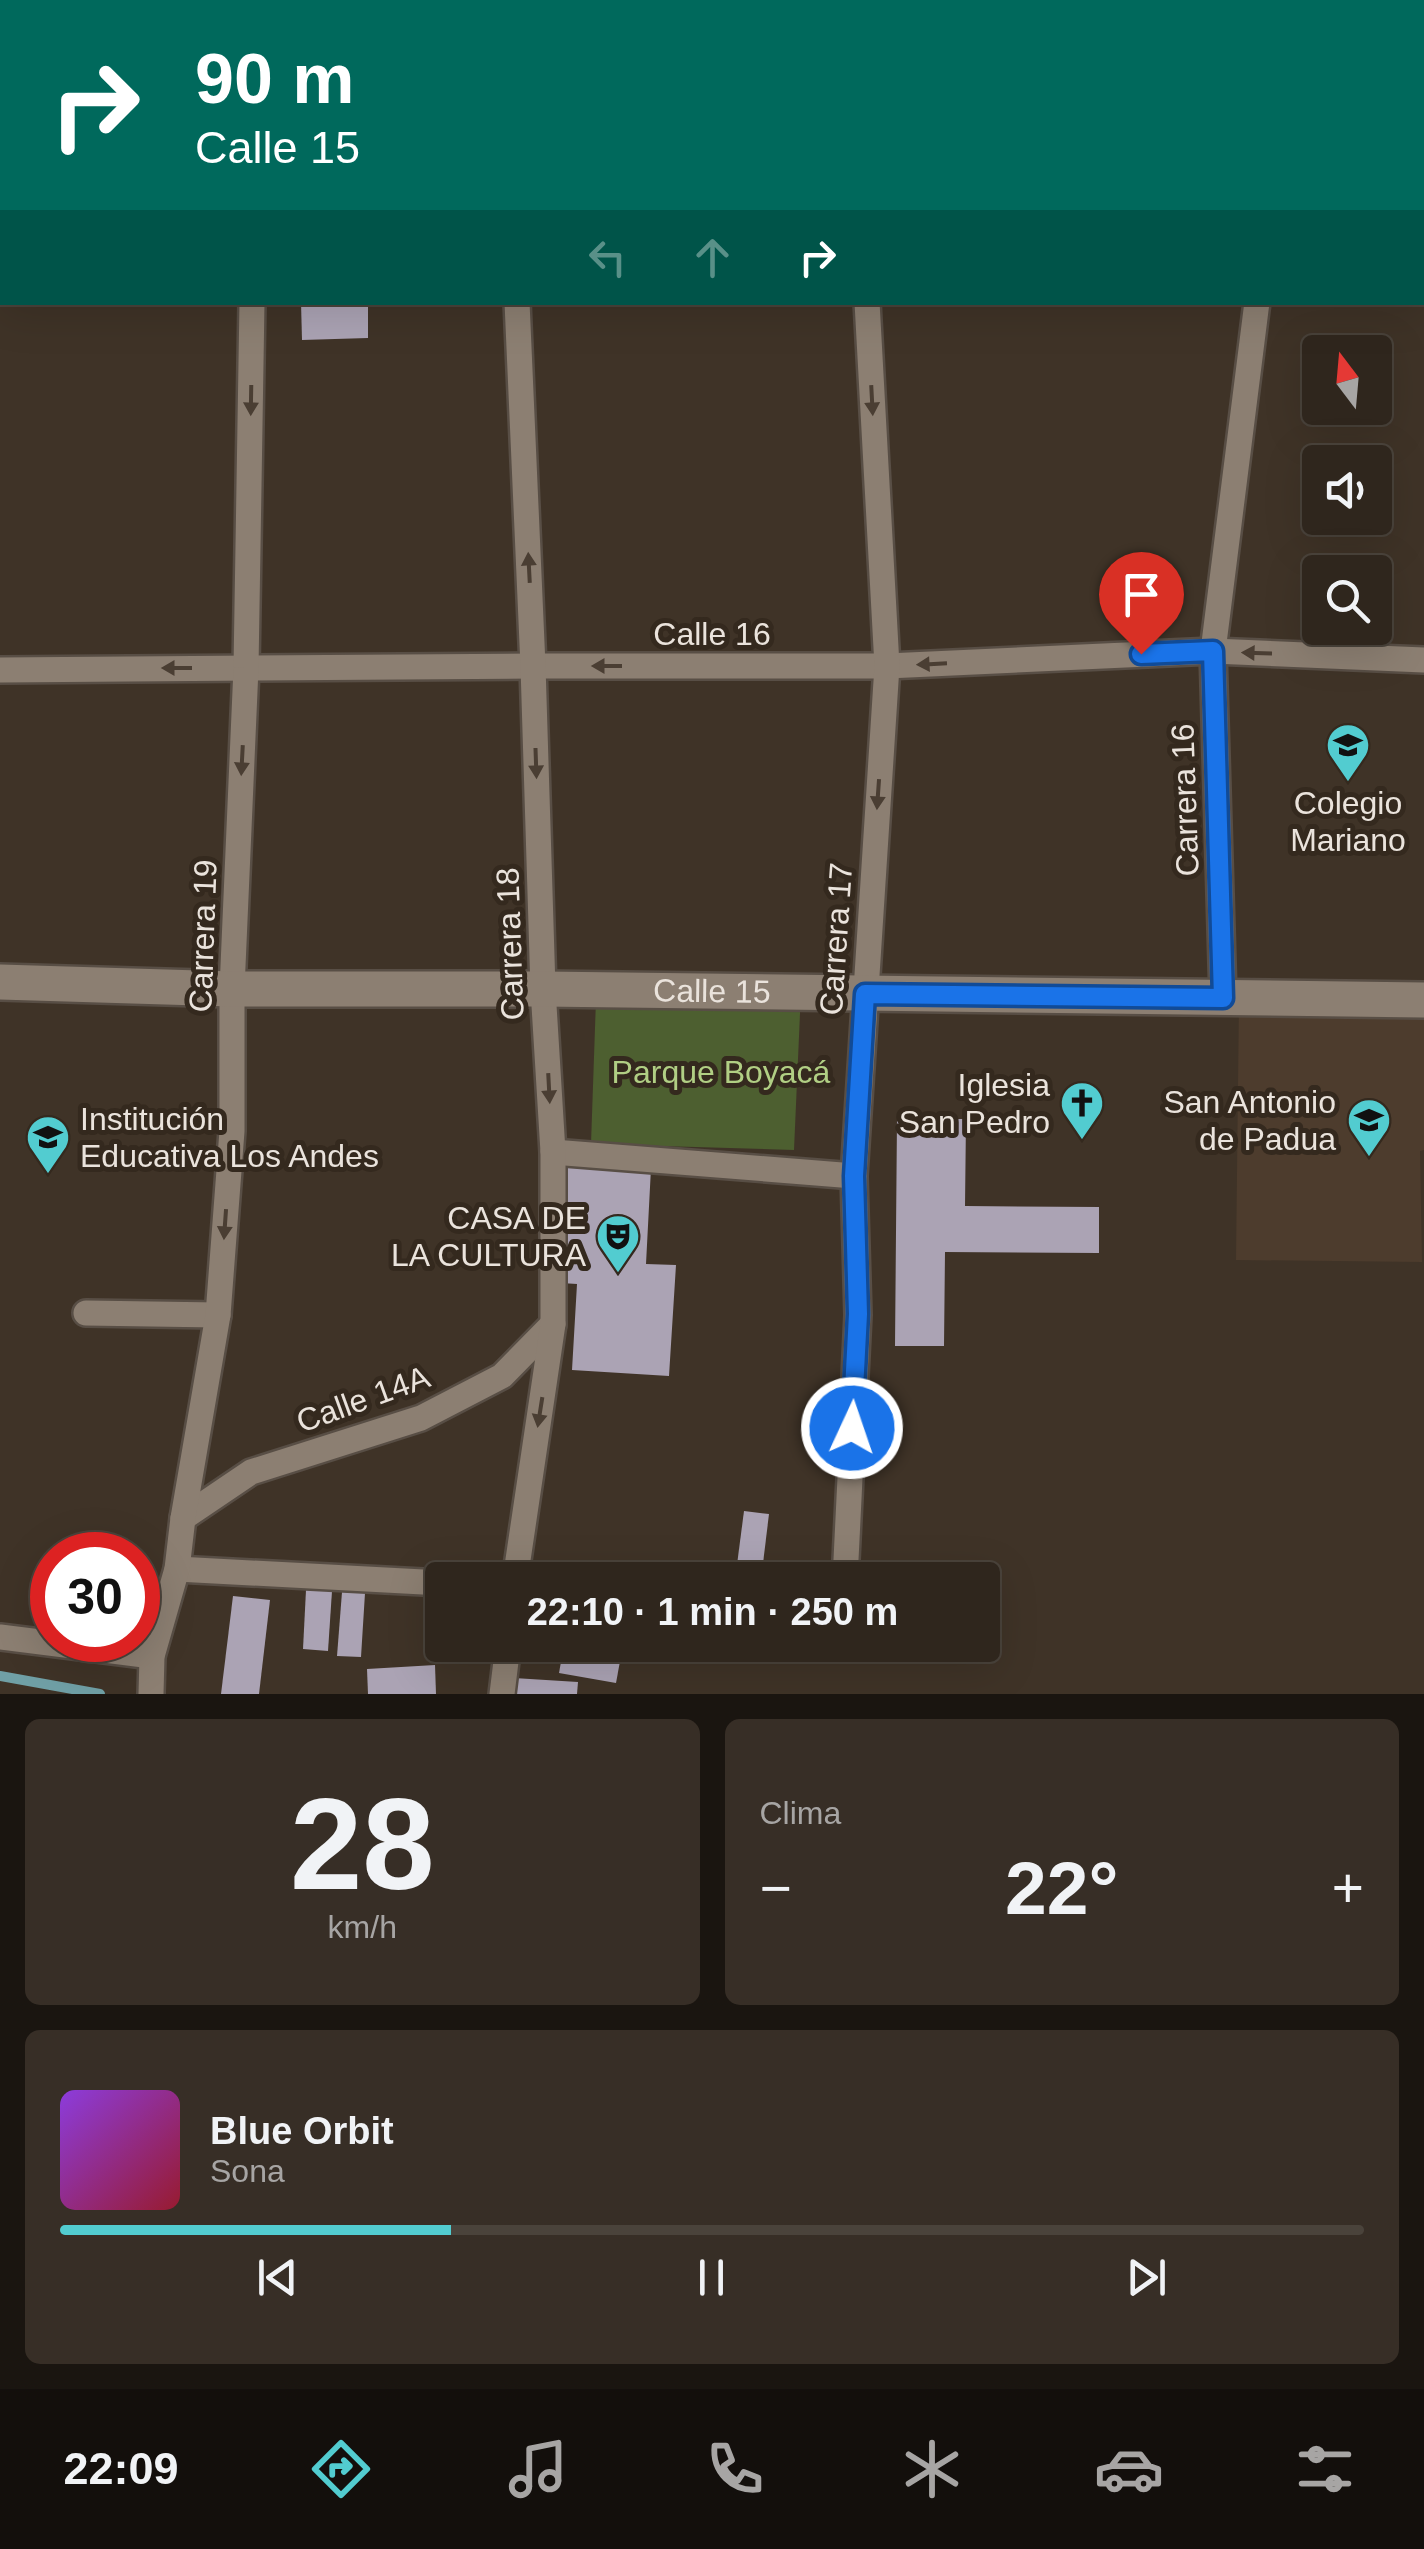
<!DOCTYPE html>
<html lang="es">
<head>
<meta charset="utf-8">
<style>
	:root { --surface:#2f261d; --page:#372e26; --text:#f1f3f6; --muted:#a7a5a4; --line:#4a433b; --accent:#52ccd0 }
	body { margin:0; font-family:Arial,sans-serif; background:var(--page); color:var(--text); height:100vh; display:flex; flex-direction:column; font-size:38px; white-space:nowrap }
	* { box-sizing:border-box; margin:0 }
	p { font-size:32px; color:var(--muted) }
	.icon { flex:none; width:55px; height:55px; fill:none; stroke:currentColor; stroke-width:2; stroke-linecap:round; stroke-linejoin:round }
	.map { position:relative; height:1694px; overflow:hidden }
	.sheet { display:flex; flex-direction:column; gap:25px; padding:25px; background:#1a1510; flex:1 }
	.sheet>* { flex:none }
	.banner { position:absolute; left:0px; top:0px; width:1425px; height:305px; box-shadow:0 10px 40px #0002,0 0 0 2px var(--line); background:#00695c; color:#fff; overflow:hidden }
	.needle { width:65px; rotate:344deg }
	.tools { position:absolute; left:1302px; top:335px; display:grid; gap:20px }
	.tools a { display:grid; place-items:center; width:90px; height:90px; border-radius:10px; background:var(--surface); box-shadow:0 10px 40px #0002,0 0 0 2px var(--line); font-size:50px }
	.speed { position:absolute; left:30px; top:1532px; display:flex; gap:20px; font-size:50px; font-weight:700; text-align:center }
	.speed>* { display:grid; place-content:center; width:130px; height:130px; border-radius:50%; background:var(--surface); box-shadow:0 10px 40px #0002,0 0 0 2px var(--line); line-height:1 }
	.speed .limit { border:15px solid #d22; background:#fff; color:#111 }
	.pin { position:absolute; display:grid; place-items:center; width:85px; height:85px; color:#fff; margin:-102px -42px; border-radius:50% 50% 50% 0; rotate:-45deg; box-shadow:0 0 10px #0007 }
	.pin .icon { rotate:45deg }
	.me { position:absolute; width:110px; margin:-55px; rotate:3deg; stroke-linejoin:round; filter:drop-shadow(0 0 8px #0008) }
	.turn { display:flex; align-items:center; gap:35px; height:210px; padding:0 30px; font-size:45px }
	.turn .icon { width:130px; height:130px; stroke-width:2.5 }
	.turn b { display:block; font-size:70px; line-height:85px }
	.lanes { display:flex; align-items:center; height:95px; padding:0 30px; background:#0003; justify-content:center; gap:50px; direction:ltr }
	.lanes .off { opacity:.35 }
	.big { font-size:75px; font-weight:700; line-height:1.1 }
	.sheet .widget { flex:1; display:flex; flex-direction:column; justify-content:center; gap:15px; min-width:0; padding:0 35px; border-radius:15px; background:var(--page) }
	.sheet .dial { align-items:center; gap:0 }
	.dial b { font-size:130px; line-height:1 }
	.song { display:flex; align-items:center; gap:30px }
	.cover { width:120px; height:120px; border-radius:15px; background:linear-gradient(135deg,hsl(270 70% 55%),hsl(350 70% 35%)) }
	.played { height:10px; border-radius:5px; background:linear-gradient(90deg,var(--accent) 30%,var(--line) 30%) }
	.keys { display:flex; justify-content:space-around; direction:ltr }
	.heat { display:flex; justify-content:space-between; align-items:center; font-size:55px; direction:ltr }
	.sheet .tiles { flex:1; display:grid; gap:25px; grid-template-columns:1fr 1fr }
	.widget:last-child { grid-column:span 2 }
	.trip { position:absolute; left:425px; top:1562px; width:575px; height:100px; border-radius:10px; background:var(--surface); box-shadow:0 10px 40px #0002,0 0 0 2px var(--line); font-weight:700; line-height:100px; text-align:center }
	.tabs { display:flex; height:160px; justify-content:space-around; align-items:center; background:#130f0c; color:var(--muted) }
	.tabs .icon { width:70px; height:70px }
	.tabs .active { color:var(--accent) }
	.tabs b { font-size:45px; color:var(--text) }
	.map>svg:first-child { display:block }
	.built { fill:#4d3c2d }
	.green { fill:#4d5f30 }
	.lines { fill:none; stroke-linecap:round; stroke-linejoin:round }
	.stream { stroke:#70a0a6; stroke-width:10 }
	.building { fill:#aba3b4 }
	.minor-casing { stroke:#584e45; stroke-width:30 }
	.secondary-casing { stroke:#584e45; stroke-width:40 }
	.minor { stroke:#8c7f72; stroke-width:25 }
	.secondary { stroke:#8c7f72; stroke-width:35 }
	.oneway { fill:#4a3e33 }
	.route-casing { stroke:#114b97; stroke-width:25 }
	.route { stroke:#1a73e8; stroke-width:18 }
	.labels { text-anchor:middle; stroke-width:10; stroke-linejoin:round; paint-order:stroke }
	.street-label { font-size:32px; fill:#eae3dc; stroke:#34291e }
	.poi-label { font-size:32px; fill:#eae3dc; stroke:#34291e; text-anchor:end }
	.park-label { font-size:32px; fill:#b1cf84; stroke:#34291e }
</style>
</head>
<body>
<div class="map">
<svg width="1424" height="1694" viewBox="0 0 1424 1694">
	<rect width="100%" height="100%" fill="#3f3327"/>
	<!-- built -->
	<polygon class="built" points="1239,999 1424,1002 1424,1150 1420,1151 1422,1262 1236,1260"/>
	<!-- green -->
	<polygon class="green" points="801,991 794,1150 591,1144 596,999"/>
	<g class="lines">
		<!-- stream -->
		<polyline class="stream" points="0,1676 100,1694"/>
	</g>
	<!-- building -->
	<g class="building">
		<polygon points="301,302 368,302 368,338 302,340"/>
		<polygon points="897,1119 966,1119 965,1206 1099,1207 1099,1253 945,1252 944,1346 895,1346"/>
		<polygon points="568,1164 651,1168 646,1264 676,1265 669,1376 572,1370 577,1284 561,1283"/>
		<polygon points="744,1511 769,1514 761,1580 735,1580"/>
		<polygon points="306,1590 332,1591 328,1651 303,1649"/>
		<polygon points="342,1592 365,1593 361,1657 337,1656"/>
		<polygon points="233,1596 270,1600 259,1694 221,1694"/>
		<polygon points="564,1645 623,1645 616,1683 559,1673"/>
		<polygon points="435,1665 436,1694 368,1694 367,1669"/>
		<polygon points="514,1678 578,1682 577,1694 513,1694"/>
	</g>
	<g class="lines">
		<!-- minor casing -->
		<g class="minor-casing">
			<g id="minor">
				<polyline points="496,0 496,2"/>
				<polyline points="844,0 844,2"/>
				<polyline points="1273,0 1273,2"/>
				<polyline points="254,2 254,0"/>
				<polyline points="1422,157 1424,157"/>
				<polyline points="0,242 2,242"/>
				<polyline points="0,670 533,666 887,666 1213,651 1424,660"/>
				<polyline points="1223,998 1213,651 1257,302"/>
				<polyline points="553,1152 854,1176"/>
				<polyline points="86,1313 218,1315"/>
				<polyline points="183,1518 251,1472 421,1418 502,1376 553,1324"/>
				<polyline points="177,1569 442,1583"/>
				<polyline points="515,1580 553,1324 553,1152 543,989 533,666 517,302"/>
				<polyline points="845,1580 858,1315 854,1176 887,666 867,302"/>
				<polyline points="0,1637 152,1656"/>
				<polyline points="151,1694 152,1656 177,1569 183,1518 218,1315 232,1131 232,989 246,668 252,302"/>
				<polyline points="502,1694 508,1645"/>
			</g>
		</g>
		<!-- secondary casing -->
		<g class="secondary-casing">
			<g id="secondary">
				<path id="s1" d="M0 982 232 989H543L1424 1000"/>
			</g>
		</g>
		<!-- minor -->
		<use href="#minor" class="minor"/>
		<!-- secondary -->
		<use href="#secondary" class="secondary"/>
	</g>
	<!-- one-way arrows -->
	<defs><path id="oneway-solid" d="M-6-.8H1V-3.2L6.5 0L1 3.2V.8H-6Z" transform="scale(2.5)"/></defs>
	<g class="oneway">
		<use href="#oneway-solid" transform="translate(251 400) rotate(91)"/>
		<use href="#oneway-solid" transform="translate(872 400) rotate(87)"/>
		<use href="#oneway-solid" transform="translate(529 568) rotate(-93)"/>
		<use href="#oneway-solid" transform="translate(1257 653) rotate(-178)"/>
		<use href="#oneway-solid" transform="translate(932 664) rotate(177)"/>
		<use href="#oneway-solid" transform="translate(607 666) rotate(-180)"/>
		<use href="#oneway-solid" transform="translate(177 668) rotate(180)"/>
		<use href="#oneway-solid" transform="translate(242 760) rotate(93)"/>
		<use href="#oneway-solid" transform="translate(536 763) rotate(88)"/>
		<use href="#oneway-solid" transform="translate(878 794) rotate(94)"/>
		<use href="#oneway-solid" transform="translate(549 1088) rotate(87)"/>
		<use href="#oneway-solid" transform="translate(225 1224) rotate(94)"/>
		<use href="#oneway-solid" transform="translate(540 1412) rotate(99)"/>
	</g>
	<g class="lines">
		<!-- route casing -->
		<g class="route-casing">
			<polyline id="route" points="852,1428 858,1314 854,1176 865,994 1223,998 1213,651 1141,654"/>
		</g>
		<!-- route -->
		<use href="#route" class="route"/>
	</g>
	<!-- icons -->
	<defs>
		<g id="school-pin" transform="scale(2.25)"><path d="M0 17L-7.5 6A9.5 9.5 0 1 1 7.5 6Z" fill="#52ccd0" stroke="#34291e"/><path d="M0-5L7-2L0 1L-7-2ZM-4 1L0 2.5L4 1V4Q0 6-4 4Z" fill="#111"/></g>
		<g id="church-pin" transform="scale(2.25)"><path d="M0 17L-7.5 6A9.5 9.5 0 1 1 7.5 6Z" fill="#52ccd0" stroke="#34291e"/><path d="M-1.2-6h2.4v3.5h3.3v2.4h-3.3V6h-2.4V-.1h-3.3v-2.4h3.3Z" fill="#111"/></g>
		<g id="university-pin" transform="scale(2.25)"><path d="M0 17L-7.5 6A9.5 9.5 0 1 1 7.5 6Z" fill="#52ccd0" stroke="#34291e"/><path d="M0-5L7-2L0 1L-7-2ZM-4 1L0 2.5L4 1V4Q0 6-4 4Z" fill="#111"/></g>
		<g id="theatre-pin" transform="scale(2.25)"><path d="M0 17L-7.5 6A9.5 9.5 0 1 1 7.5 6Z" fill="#52ccd0" stroke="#34291e"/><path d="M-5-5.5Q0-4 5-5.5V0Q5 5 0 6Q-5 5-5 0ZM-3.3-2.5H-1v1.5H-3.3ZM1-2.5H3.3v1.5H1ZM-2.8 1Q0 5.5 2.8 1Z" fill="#111"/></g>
	</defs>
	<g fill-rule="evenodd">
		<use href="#school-pin" x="1348" y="745"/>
		<use href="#church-pin" x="1082" y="1103"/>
		<use href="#university-pin" x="1369" y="1120"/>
		<use href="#school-pin" x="48" y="1137"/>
		<use href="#theatre-pin" x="618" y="1236"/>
	</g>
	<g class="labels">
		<!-- street labels -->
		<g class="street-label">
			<text x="712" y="645">Calle 16</text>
			<text transform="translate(1185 800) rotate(-92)" y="11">Carrera 16</text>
			<text transform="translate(203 936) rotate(-88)" y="11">Carrera 19</text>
			<text transform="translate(836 939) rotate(-86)" y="11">Carrera 17</text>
			<text transform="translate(510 944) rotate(-92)" y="11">Carrera 18</text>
			<text dy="11" stroke="none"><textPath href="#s1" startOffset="712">Calle 15</textPath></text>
			<text transform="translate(363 1399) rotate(-20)" y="11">Calle 14A</text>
		</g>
		<!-- poi labels -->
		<g class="poi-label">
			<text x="1348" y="814" text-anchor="middle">Colegio<tspan x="1348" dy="37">Mariano</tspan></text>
			<text x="1050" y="1096">Iglesia<tspan x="1050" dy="37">San Pedro</tspan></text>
			<text x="1336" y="1113">San Antonio<tspan x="1336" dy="37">de Padua</tspan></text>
			<text x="80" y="1130" text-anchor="start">Institución<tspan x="80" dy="37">Educativa Los Andes</tspan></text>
			<text x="586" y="1229">CASA DE<tspan x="586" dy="37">LA CULTURA</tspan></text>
		</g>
		<!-- park labels -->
		<g class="park-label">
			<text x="721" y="1083">Parque Boyacá</text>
		</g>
	</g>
</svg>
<div class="tools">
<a><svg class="needle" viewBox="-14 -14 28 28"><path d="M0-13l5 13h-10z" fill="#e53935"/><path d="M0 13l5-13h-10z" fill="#a7a5a4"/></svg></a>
<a><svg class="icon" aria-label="sound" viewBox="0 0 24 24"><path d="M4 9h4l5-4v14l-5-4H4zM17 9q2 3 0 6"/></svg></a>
<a><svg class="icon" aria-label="search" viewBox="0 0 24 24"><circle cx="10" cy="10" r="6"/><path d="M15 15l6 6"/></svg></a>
</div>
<div class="speed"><div class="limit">30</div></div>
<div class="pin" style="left:1141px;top:654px;background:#d93025"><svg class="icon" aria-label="arrive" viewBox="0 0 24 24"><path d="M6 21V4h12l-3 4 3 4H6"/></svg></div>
<svg class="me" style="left:852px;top:1428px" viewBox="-20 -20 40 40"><circle r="17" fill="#1a73e8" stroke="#fff" stroke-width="3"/><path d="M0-11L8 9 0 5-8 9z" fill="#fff"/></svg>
<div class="trip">22:10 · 1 min · 250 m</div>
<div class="banner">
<div class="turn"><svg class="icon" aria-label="right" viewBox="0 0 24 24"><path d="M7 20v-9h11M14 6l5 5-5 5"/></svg><div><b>90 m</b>Calle 15</div></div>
<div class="lanes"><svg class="icon off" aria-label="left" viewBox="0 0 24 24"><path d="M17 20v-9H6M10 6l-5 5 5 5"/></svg><svg class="icon off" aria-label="ahead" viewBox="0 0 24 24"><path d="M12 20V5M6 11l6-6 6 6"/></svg><svg class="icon" aria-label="right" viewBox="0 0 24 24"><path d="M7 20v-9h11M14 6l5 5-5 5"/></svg></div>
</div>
</div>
<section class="sheet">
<div class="tiles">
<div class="widget dial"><b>28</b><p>km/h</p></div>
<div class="widget"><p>Clima</p>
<div class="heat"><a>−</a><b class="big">22°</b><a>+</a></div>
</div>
<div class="widget">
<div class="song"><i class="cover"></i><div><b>Blue Orbit</b><p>Sona</p></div></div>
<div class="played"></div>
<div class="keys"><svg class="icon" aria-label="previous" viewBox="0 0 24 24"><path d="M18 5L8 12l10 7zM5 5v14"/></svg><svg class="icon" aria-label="pause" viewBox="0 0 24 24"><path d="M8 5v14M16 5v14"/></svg><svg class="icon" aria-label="next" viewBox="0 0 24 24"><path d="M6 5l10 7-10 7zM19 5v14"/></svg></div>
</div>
</div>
</section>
<nav class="tabs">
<b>22:09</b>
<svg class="icon active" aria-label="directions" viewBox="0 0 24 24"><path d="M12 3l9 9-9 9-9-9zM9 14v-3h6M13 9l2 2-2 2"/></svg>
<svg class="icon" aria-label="music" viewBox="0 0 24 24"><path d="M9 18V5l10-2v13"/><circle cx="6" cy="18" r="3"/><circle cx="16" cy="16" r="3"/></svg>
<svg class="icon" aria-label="phone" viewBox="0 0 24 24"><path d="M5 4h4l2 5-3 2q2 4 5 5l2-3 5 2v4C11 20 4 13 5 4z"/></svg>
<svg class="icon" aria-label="climate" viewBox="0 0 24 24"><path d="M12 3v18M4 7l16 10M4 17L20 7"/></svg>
<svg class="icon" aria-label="car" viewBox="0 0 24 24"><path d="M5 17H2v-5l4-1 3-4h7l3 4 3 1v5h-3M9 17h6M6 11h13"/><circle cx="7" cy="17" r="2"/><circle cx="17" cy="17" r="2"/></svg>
<svg class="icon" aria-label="filters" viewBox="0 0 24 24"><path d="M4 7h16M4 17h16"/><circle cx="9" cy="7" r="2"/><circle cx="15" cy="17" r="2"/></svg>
</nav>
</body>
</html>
